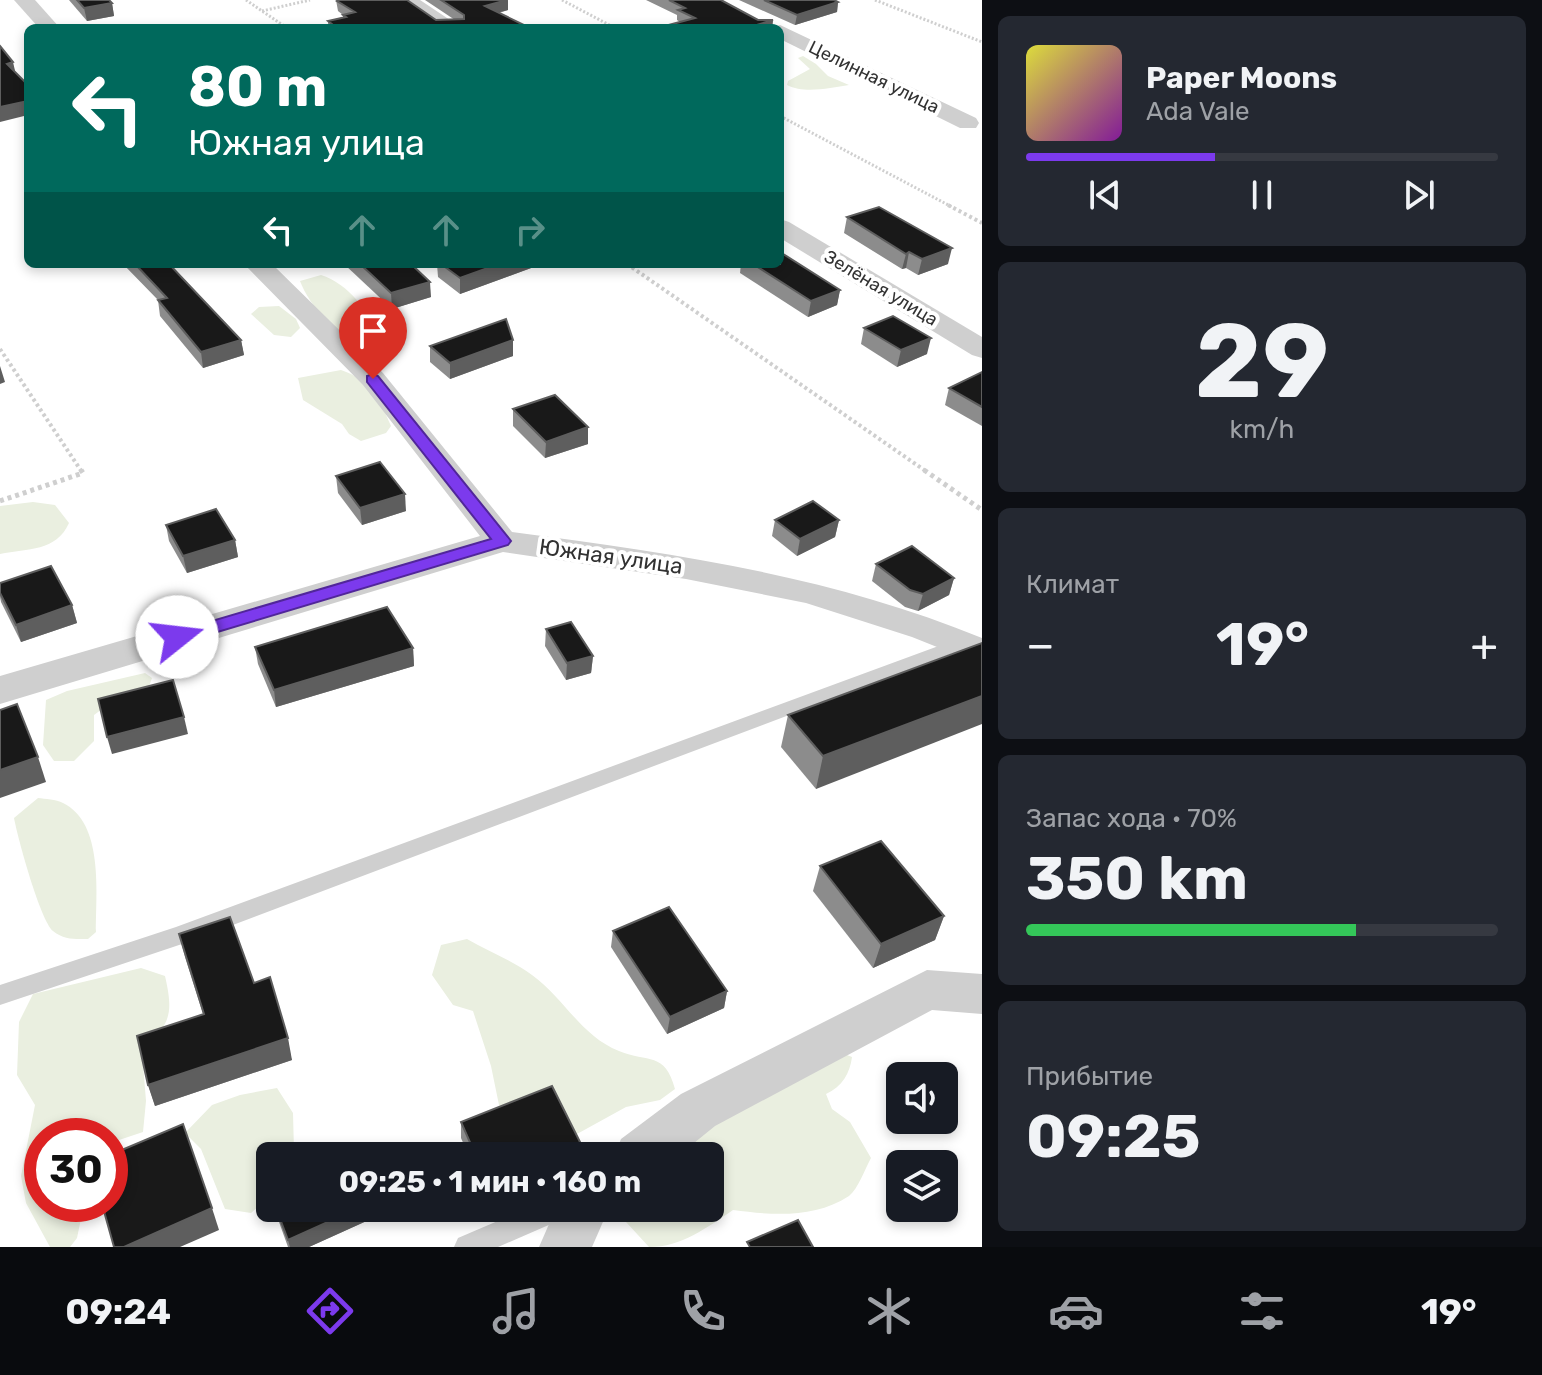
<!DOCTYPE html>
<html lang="ru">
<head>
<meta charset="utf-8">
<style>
	:root { --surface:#171b24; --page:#242831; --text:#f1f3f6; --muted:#9ea1a6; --line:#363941; --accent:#7c3aed }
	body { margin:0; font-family:Rubik,sans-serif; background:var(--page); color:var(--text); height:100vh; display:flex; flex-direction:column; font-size:30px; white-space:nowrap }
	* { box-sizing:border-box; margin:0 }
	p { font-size:26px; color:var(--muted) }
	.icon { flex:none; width:44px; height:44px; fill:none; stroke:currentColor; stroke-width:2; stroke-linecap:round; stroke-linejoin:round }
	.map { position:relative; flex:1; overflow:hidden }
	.panel { display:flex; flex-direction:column; gap:16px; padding:16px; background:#0d0f14; width:560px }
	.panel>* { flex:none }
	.hud { position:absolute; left:24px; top:24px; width:760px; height:244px; border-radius:12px; box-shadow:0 4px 12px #0003; background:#00695c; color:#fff; overflow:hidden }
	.controls { position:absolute; left:886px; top:1062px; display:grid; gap:16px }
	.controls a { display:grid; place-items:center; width:72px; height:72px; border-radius:12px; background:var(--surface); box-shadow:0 4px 12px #0003; font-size:40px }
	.speed { position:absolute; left:24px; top:1118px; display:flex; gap:16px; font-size:40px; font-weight:700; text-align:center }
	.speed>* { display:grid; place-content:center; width:104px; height:104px; border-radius:50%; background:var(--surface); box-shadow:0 4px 12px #0003; line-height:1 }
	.speed .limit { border:12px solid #d22; background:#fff; color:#111 }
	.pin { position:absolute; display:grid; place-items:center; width:68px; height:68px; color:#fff; margin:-82px -34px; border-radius:50% 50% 50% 0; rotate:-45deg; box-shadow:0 0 8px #0007 }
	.pin .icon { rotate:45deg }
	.me { position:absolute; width:88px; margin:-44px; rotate:74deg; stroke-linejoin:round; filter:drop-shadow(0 0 6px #0008) }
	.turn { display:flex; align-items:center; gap:28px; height:168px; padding:0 32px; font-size:36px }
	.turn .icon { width:104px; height:104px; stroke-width:2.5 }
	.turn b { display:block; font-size:56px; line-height:68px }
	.lanes { display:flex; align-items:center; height:76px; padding:0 32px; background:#0003; justify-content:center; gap:40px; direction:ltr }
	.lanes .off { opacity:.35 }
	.big { font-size:60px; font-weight:700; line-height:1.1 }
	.panel .widget { flex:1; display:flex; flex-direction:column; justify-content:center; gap:12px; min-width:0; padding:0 28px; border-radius:12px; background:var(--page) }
	.panel .dial { align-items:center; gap:0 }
	.dial b { font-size:104px; line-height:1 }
	.song { display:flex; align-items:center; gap:24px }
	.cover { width:96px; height:96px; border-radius:12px; background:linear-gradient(135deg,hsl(60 70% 55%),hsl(290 70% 35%)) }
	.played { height:8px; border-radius:4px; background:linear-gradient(90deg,var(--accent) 40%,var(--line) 40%) }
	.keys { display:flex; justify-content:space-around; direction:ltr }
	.heat { display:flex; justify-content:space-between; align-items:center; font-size:44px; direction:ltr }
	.charge { height:12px; border-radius:6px; background:linear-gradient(90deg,#34c759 70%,var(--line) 0) }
	.trip { position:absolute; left:256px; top:1142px; width:468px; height:80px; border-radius:12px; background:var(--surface); box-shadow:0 4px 12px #0003; font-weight:700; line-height:80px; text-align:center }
	.dock { display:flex; height:128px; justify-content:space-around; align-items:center; background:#090b0e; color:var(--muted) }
	.dock .icon { width:56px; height:56px }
	.dock .active { color:var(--accent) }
	.dock b { font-size:36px; color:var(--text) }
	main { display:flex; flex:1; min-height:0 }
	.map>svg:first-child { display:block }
	.green { fill:#eaefe0 }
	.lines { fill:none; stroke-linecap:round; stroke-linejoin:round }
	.path-far2 { stroke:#cfcfcf; stroke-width:3; stroke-dasharray:2 2; stroke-linecap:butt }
	.path-far1 { stroke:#cfcfcf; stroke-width:4; stroke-dasharray:3 3; stroke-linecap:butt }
	.path { stroke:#cfcfcf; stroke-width:5; stroke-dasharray:4 4; stroke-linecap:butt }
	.lane { fill:#cfcfcf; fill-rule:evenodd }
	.street { fill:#cfcfcf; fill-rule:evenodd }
	.wall { fill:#8c8c8c }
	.shaded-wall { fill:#5e5e5e }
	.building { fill:#191919; stroke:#5e5e5e; stroke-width:2 }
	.route { fill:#7c3aed; stroke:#51269a; stroke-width:2 }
	.labels { text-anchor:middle; stroke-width:8; stroke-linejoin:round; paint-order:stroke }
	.far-street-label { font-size:18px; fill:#323232; stroke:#fff }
	.street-label { font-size:22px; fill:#323232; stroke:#fff }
</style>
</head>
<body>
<main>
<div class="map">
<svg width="982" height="1247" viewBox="0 0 982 1247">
	<rect width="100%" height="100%" fill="#fff"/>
	<!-- green -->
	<g class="green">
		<path d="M803 56 816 64 828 76 849 85C830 88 804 94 787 85L788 81 810 69 798 58Z"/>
		<path d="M321 275C348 283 369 313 382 337L381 341C350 356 310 308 300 281Z"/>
		<polygon points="279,306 296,319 300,328 291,337 274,335 251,314 259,307"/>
		<path d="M341 370C370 380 379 397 391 426L386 433 361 441 349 434 342 424 303 400 298 378Z"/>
		<path d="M33 502 55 505 69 523C56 552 28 548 0 554V506Z"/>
		<polygon points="145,673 152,678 148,689 117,698 94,715 94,741 74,761 54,761 43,745 46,700 67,691"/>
		<path d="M38 798C45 799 56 799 63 803 104 823 96 893 96 932L88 939C74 939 64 940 53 931 40 919 18 839 14 818Z"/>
		<path d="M467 939C488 951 513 961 532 975 564 998 581 1036 619 1051 648 1063 665 1051 675 1089L660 1100 626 1107 577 1134 538 1131 499 1105 491 1066 473 1011 453 1005 432 975 441 945Z"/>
		<path d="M141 968 165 976C174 1015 170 1024 142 1051L146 1101 143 1132 110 1143V1136H42V1204H84L77 1238 70 1247H50L26 1203 21 1176 35 1105 17 1075 19 1022 33 994Z"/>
		<path d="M837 1051 852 1057C850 1073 842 1087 826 1094L832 1109 850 1122 871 1158C865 1169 858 1189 849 1196 814 1219 771 1215 733 1210 706 1228 682 1247 649 1247L626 1222 625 1208H710V1156H667L684 1138Z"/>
		<polygon points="277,1088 293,1113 294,1151 291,1156 270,1156 270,1196 251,1213 225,1209 201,1149 185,1133 212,1105 240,1095"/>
	</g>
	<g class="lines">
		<!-- path-far2 -->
		<g class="path-far2">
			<polyline points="246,0 287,28"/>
			<polyline points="562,0 615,28"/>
			<polyline points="875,0 982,42"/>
			<polyline points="262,11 310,0"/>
			<polyline points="780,116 952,207"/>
		</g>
		<!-- path-far1 -->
		<g class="path-far1">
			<polyline points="948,205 982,223"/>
			<polyline points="627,264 927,472"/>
			<polyline points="0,349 82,472"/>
		</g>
		<!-- path -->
		<g class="path">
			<polyline points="924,470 982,510"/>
			<polyline points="0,501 83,473 81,470"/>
		</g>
		<!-- lane -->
		<g class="lane">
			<polygon points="963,637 972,643 969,647 188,942 0,1005 0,985 176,927"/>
			<polygon points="528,1208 571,1208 567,1217 498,1247 454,1247 458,1238"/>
		</g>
		<!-- street -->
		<g class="street">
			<polygon points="14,0 35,0 60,28 39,28"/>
			<polygon points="396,0 420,0 462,28 438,28"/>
			<polygon points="780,25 976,118 979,123 976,128 960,128 780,39 780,28 772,28"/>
			<polygon points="780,219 789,222 982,337 982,358 972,355 780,238"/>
			<path d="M244 264H272L383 373 512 532C673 553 832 576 982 638V665L912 637 806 603 686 579 503 552 0 704V676L480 536 363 385Z"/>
			<polygon points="927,970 982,974 982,1014 932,1010 715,1126 678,1156 614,1156 621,1139 681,1094"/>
			<polygon points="556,1208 609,1208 592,1247 539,1247"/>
		</g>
	</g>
	<!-- wall -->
	<g class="wall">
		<polygon points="69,0 109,0 112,3 114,16 87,21"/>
		<polygon points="336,0 407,0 436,20 455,20 425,0 508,0 508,10 499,13 530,28 328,28 328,21 343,17 343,15 338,11"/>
		<polygon points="646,0 721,0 758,20 773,20 772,28 665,28 665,26 680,22 677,20 677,15"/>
		<polygon points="739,0 834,0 838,2 837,12 795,25"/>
		<polygon points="847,217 948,264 918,275 906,268 902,269 844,233"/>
		<polygon points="123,264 169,264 241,340 244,355 203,368 160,316 158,300"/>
		<polygon points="344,264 411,264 431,297 392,309"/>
		<polygon points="437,264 542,264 460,294 438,277"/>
		<polygon points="741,264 780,264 840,290 837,305 808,317 740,273"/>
		<polygon points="864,328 927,354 897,367 861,344"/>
		<polygon points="430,346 513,356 450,379 430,362"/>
		<polygon points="982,372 982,426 945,405 949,388"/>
		<polygon points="513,409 588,444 545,458 513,426"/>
		<polygon points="336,476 406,511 362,525 338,493"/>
		<polygon points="775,520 839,520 835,537 797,556 772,536"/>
		<polygon points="166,525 235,540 238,557 187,573 169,541"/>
		<polygon points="876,564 954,578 949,595 918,611 905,607 872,581"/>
		<polygon points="0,583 72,605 77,623 21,642 1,602 0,597"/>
		<polygon points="546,629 593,656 591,673 566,680 545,646"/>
		<polygon points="982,643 816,789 781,747 788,715"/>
		<polygon points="255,647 413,648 414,666 276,707 258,664"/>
		<polygon points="820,866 944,916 935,940 873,968 813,891"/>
		<polygon points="613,931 727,991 724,1008 667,1034 611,947"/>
		<polygon points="179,934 254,983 292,1060 155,1106 148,1085 203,1014 185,957"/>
		<polygon points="461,1122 581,1156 469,1156 461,1138"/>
		<polygon points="274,1208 381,1208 382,1214 309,1247 288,1247"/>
	</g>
	<!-- shaded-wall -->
	<g class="shaded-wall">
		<polygon points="508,0 508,10 485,16 485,6"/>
		<polygon points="838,2 837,12 795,25 797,15"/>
		<polygon points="112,3 114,16 87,21 84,8"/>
		<polygon points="773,20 772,28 747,28"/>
		<polygon points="13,62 16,75 7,64"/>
		<polygon points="28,101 28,115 0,122 0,107"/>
		<polygon points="952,248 948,264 918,275 922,259"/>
		<polygon points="909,252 906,268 902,269 906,254"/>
		<polygon points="499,264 542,264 460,294 460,278"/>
		<polygon points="430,282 431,297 392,309 391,293"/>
		<polygon points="840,290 837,305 808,317 811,301"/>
		<polygon points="931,338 927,354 897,367 901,350"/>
		<polygon points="241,340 244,355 203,368 201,352"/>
		<polygon points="513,340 513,356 450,379 450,363"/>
		<polygon points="0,366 5,382 0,384"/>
		<polygon points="588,427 588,444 545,458 546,442"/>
		<polygon points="405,494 406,511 362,525 360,508"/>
		<polygon points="839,520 835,537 797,556 800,539"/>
		<polygon points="235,540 238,557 187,573 183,556"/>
		<polygon points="954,578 949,595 918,611 923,594"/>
		<polygon points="72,605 77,623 21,642 16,625"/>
		<polygon points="413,648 414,666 276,707 274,690"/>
		<polygon points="593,656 591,673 566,680 567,663"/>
		<polygon points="982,696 982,724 816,789 823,756"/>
		<polygon points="184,717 188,734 112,754 107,737"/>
		<polygon points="38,757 46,782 0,798 0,770"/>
		<polygon points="944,916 935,940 873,968 881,944"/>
		<polygon points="727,991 724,1008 667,1034 670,1017"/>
		<polygon points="288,1038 292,1060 155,1106 148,1085"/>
		<polygon points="582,1146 581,1156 559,1156"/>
		<polygon points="212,1208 219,1230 180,1247 124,1247"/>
		<polygon points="359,1208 381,1208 382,1214 309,1247 290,1247 288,1240"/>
	</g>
	<!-- building -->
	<g class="building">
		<polygon points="77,0 109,0 112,3 84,8"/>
		<polygon points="339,0 407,0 436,20 464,19 464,15 441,0 507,0 485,6 530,28 337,28 328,21 346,17 343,15 355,12 337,1"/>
		<polygon points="669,0 721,0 758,20 773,20 747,28 668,28 665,26 695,18 678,10 685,8"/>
		<polygon points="764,0 834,0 838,2 797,15"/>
		<polygon points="0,46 13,62 7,64 28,85 28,101 0,107"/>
		<polygon points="879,207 952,248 922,259 909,252 906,254 847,217"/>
		<polygon points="780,252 840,290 811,301 753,264 780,264"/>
		<polygon points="135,264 169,264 241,340 201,352 158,300 167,298"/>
		<polygon points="360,264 411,264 430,282 391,293"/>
		<polygon points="441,264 499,264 460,278"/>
		<polygon points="893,316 931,338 901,350 864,328"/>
		<polygon points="506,319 513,340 450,363 430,346"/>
		<polygon points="982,372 982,407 949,388"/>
		<polygon points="555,395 588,427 546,442 513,409"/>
		<polygon points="380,462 405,494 360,508 336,476"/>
		<polygon points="813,501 839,520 800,539 775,520"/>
		<polygon points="216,509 235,540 183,556 166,525"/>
		<polygon points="912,546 954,578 923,594 910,590 876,564"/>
		<polygon points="51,566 72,605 16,625 0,593 0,583"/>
		<polygon points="387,607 413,648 274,690 255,647"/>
		<polygon points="571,622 593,656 567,663 546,629"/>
		<polygon points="982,643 982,696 823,756 788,715"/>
		<polygon points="173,680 184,717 107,737 98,699"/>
		<polygon points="17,704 38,757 0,770 0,710"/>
		<polygon points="881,841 944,916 881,944 820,866"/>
		<polygon points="669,907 727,991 670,1017 613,931"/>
		<polygon points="230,917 254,983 270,977 288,1038 148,1085 137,1036 204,1014 179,934"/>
		<polygon points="552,1086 582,1146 559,1156 476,1156 461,1122"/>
		<polygon points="183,1124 212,1208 124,1247 114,1247 102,1204 110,1204 110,1155"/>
		<polygon points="276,1208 359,1208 288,1240"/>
		<polygon points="798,1220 813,1247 750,1247 747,1242"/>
	</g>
	<!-- route -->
	<polygon class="route" points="373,374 378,376 508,537 511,541 508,545 184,642 171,642 168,637 171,633 491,539 367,382 367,376"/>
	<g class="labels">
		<!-- far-street labels -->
		<g class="far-street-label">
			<text transform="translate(874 77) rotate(26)" y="6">Целинная улица</text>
			<text transform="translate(881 288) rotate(31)" y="6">Зелёная улица</text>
		</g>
		<!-- street labels -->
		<g class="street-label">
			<text transform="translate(611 556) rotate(8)" y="8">Южная улица</text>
		</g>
	</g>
</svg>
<div class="controls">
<a><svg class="icon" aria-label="sound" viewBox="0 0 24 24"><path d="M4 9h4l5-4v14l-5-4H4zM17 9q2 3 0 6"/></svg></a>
<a><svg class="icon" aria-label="layers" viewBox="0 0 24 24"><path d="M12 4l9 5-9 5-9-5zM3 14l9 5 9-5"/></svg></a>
</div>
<div class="speed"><div class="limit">30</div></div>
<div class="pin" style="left:373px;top:379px;background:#d93025"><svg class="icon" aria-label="arrive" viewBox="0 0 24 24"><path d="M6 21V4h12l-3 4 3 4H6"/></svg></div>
<svg class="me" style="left:177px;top:637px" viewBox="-20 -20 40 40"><circle r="19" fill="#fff"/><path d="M0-13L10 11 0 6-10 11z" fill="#7c3aed"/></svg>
<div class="trip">09:25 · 1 мин · 160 m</div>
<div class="hud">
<div class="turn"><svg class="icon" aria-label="left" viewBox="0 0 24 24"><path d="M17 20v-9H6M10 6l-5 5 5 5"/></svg><div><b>80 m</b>Южная улица</div></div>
<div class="lanes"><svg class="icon" aria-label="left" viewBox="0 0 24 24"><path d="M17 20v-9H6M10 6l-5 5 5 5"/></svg><svg class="icon off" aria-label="ahead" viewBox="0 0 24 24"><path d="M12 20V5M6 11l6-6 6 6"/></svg><svg class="icon off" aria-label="ahead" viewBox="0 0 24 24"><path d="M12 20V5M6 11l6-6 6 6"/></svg><svg class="icon off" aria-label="right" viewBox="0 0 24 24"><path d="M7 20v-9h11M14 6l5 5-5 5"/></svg></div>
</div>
</div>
<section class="panel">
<div class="widget">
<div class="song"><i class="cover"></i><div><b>Paper Moons</b><p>Ada Vale</p></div></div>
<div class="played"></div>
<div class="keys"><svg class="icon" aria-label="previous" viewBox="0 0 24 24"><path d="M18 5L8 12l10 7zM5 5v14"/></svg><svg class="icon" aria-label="pause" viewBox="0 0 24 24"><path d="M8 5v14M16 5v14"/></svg><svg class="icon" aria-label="next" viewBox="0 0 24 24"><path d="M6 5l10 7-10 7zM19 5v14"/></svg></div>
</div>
<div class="widget dial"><b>29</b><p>km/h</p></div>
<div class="widget"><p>Климат</p>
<div class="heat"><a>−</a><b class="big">19°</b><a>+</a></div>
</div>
<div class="widget"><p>Запас хода · 70%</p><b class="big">350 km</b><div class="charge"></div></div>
<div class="widget"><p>Прибытие</p><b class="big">09:25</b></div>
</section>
</main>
<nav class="dock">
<b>09:24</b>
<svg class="icon active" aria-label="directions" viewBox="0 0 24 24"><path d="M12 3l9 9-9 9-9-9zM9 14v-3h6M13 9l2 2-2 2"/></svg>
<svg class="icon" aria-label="music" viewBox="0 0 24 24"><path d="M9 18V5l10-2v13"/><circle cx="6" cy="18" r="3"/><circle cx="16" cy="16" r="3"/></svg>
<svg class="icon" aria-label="phone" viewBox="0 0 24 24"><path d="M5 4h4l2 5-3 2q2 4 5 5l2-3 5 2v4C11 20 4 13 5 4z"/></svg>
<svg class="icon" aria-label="climate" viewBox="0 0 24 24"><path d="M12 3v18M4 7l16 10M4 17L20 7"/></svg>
<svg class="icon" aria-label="car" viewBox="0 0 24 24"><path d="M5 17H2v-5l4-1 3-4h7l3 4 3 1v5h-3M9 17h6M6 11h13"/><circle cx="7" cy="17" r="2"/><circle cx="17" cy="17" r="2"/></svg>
<svg class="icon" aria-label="filters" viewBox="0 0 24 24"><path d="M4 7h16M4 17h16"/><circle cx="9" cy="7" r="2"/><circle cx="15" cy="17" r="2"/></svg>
<b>19°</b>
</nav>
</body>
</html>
